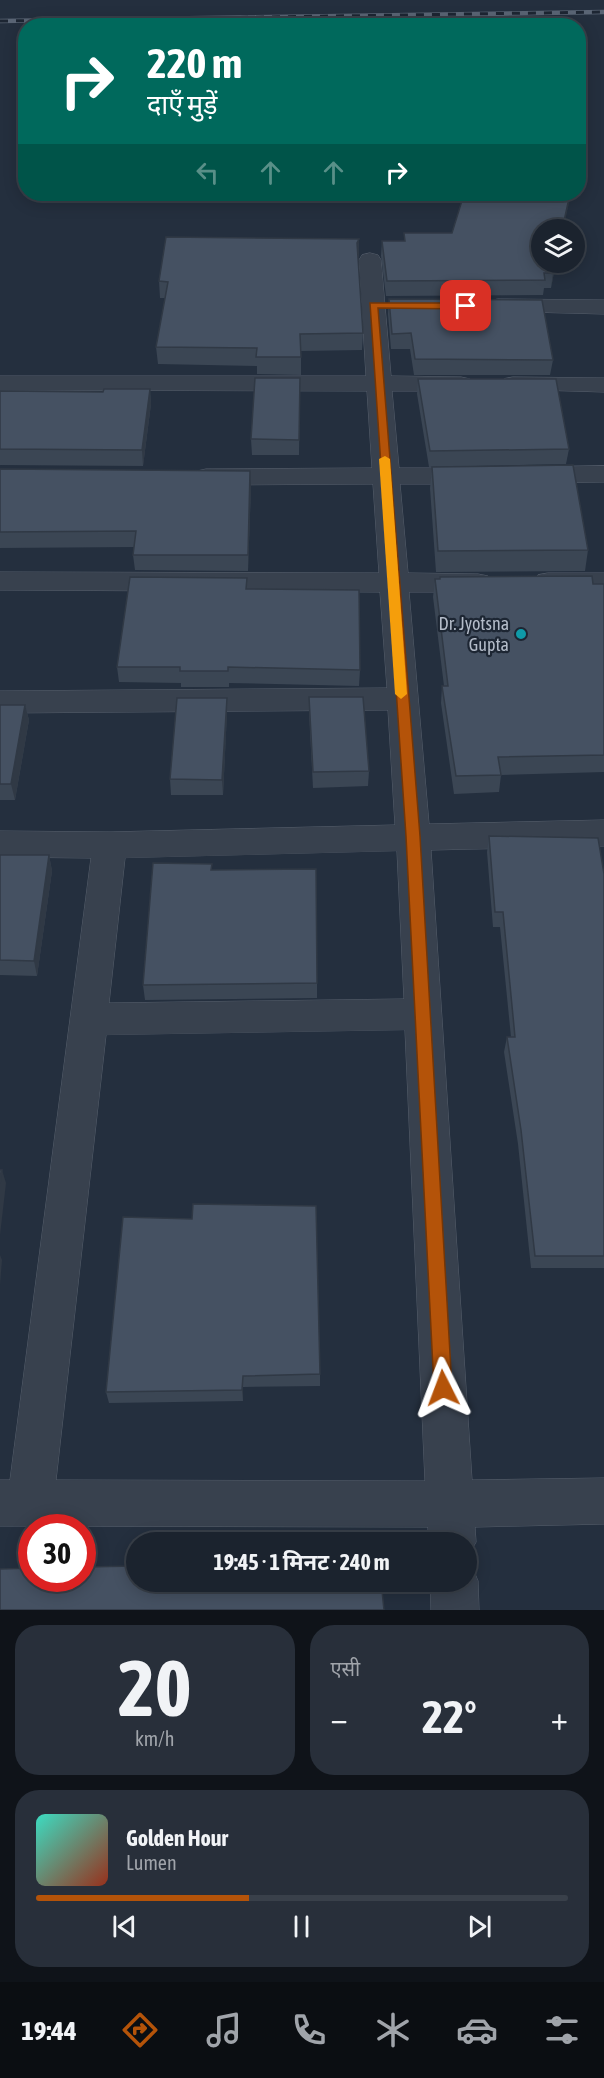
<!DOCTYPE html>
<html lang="hi">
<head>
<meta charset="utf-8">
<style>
	:root { --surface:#1b232e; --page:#282f3a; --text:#f1f3f6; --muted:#a0a4aa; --line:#39404a; --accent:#b45309 }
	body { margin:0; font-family:"Asap Condensed","Noto Sans Devanagari",sans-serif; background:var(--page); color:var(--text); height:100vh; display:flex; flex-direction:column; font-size:22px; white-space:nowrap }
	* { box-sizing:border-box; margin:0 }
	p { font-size:20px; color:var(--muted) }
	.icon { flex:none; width:33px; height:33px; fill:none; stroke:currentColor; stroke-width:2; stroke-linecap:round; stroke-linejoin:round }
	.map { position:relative; height:1610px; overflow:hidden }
	.details { display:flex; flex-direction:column; gap:15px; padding:15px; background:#0f1319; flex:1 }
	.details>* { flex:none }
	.hud { position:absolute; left:18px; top:18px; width:568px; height:183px; border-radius:24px; box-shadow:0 3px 15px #0003,0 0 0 2px var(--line); background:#00695c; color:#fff; overflow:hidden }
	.fabs { position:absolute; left:531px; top:219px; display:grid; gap:12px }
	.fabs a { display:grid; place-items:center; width:54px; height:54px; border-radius:50%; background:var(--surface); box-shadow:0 3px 15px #0003,0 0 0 2px var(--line); font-size:30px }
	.speed { position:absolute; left:18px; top:1514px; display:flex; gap:12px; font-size:30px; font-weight:700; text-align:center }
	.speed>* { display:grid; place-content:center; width:78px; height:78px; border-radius:50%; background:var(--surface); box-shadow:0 3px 15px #0003,0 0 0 2px var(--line); line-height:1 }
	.speed .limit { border:9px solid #d22; background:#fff; color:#111 }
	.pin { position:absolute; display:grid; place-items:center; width:51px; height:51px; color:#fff; margin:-26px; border-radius:12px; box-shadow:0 3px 9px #0006 }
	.me { position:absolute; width:66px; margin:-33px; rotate:357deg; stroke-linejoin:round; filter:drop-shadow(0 0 4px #0008) }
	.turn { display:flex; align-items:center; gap:21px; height:126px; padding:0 30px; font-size:27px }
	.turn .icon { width:78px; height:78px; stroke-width:2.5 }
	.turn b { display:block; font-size:42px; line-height:51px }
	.lanes { display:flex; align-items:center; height:57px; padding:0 30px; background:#0003; justify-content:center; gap:30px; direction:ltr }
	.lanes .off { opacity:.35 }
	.big { font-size:45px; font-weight:700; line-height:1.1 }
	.details .card { flex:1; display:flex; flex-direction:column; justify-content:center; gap:9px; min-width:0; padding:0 21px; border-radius:24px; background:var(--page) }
	.details .dial { align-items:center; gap:0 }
	.dial b { font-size:78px; line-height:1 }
	.song { display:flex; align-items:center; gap:18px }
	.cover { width:72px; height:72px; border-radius:9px; background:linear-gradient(135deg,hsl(170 70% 55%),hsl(10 70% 35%)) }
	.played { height:6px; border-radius:3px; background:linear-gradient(90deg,var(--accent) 40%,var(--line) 40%) }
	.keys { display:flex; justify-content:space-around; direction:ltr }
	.heat { display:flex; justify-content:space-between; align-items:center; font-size:33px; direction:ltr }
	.details .tiles { flex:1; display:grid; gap:15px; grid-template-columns:1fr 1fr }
	.card:last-child { grid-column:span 2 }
	.trip { position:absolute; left:126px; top:1532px; width:351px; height:60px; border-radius:30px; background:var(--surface); box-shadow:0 3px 15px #0003,0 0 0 2px var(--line); font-weight:700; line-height:60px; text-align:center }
	.menu { display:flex; height:96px; justify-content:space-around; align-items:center; background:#0b0e12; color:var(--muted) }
	.menu .icon { width:42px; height:42px }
	.menu .current { color:var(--accent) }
	.menu b { font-size:27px; color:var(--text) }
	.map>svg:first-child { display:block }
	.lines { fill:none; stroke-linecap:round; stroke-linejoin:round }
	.minor-casing { stroke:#565f6c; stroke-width:1 }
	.minor { fill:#38414e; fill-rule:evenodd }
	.rail-casing { stroke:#5a6575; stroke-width:4.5 }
	.rail { stroke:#1d2633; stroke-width:3; stroke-dasharray:8; stroke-linecap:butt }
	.wall { fill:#3b4654 }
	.shaded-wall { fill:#303945 }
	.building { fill:#455162; stroke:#303945; stroke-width:1.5 }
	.route { fill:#b45309; stroke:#753606; stroke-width:1.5 }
	.slow { fill:#f59e0b }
	.culture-dot { fill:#0f9aa8; stroke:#1d2633; stroke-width:2 }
	.labels { text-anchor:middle; stroke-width:4.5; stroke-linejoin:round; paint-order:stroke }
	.poi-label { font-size:18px; fill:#b4bcc9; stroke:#1d2633; text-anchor:end }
</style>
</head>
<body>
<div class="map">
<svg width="604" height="1610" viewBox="0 0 604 1610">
	<rect width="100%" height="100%" fill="#242f3e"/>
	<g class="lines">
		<!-- minor casing -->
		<g class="minor-casing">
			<g id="minor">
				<path d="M370 253 378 255 381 260 391 376 461 377 470 379 473 384 470 389 461 391H392L399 468H475L484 470 488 476 484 482 475 484H400L408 573 478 574 488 576 492 583 488 590 478 592H409L429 824 604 820V846L431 850 472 1480 604 1478V1524L475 1527 476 1542 466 1560V1542H428V1527L0 1526V1480H10L91 858 0 857V831L110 832 395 825 388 710 0 713V691L387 688 380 592 0 590V572L379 573 373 484 206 485 197 483 193 477 197 471 206 469 372 468 367 391 0 390V376H366L359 260 362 255ZM397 851 404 999 109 1003 125 858ZM405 1030 425 1481 56 1480 106 1035Z"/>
				<polygon points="498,299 604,300 604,314 490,311 486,306 490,301"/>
				<polygon points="513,377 604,378 604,392 504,389 501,384 504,379"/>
				<polygon points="604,466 604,482 530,483 521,481 517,475 521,469 530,467"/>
				<polygon points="548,573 604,573 604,591 548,591 538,589 534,582 538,575"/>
				<polygon points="466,1562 471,1564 478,1581 479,1610 431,1610 430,1581 466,1581"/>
			</g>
		</g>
		<!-- minor -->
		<use href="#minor" class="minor"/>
		<!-- rail casing -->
		<g class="rail-casing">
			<polyline id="rail" points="0,21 604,12"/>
		</g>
		<!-- rail -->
		<use href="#rail" class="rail"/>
	</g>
	<!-- wall -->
	<g class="wall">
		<polygon points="404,233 542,262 556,262 551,288 544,288 543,295 386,296 381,256 382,241 404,241"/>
		<polygon points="359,239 358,257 363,333 362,350 301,351 301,375 257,374 257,366 158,364 156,347 165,298 160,298 159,281"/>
		<polygon points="389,299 553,360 550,375 414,375 410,349 391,349 388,314"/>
		<polygon points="300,378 299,455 252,455 251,439"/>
		<polygon points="418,379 569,449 566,464 429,467 417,394"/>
		<polygon points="150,389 151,404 143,466 0,465 0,391 103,392"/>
		<polygon points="432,467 588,550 585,571 436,572 430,488"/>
		<polygon points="0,469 251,487 248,571 135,570 133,555 134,547 0,548"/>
		<polygon points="435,579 604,584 604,772 501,775 499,792 454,794 441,703 442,686 444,686 433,597"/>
		<polygon points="247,589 360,670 359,686 229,683 229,687 181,687 181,683 119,682 117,667"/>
		<polygon points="309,697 369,771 368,786 313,788 309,713"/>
		<polygon points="227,698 227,713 223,795 171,795 170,779"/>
		<polygon points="0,705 25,705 29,720 15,800 0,800"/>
		<polygon points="489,836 604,874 604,1268 531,1268 518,1144 504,1052 507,1037 511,1037 500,927 493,927 487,852"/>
		<polygon points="0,855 49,855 52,871 37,976 0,975"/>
		<polygon points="212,864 212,870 317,983 317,998 145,1000 143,985"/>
		<polygon points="123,1217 320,1374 320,1386 243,1387 243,1401 109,1403 106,1392"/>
	</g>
	<!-- shaded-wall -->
	<g class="shaded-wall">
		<polygon points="570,194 571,194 563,230 562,230"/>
		<polygon points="359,239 359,256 357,260 357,243"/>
		<polygon points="555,262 556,262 551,288 553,273"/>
		<polygon points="150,389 151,404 143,466 142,450"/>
		<polygon points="250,471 251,487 248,571 248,555"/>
		<polygon points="227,698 227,713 223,795 222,780"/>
		<polygon points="25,705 29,720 15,800 11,784"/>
		<polygon points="49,855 52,871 37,976 34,961"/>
		<polygon points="2,1170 6,1183 0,1235 0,1184"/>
		<polygon points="0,1255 2,1260 0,1285"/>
		<polygon points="243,1376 243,1401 242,1390"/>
	</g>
	<!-- building -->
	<g class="building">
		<polygon points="464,194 570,194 562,230 542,230 542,262 555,262 553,273 544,273 545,280 387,281 382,241 405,241 404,233 452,233"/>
		<polygon points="166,237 359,239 357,243 363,333 300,334 301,357 256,357 257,348 156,347 168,282 159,281"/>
		<polygon points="389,299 542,300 553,360 415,359 411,333 392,334"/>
		<polygon points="255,378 300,378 299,440 251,439"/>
		<polygon points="418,379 556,379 569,449 430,451"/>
		<polygon points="104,389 150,389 142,450 0,449 0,391 103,392"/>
		<polygon points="573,465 588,550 438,551 432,467"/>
		<polygon points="0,469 250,471 248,555 133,555 136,531 0,532"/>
		<polygon points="592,576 593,584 604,584 604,755 498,757 501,775 456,776 442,686 448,686 435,579 440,579 440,577"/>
		<polygon points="130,577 247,578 246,589 359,590 360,670 228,667 228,671 180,671 180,667 117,667"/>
		<polygon points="309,697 363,697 369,771 313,772"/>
		<polygon points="177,698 227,698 222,780 170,779"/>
		<polygon points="0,705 25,705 11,784 0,784"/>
		<polygon points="489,836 598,838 604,874 604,1256 535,1256 521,1130 507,1037 515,1037 503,912 495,912"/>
		<polygon points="0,855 49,855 34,961 0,960"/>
		<polygon points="153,863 212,864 211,870 316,869 317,983 143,985"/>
		<polygon points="0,1170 2,1170 0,1184"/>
		<polygon points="193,1204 316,1206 320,1374 243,1376 242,1390 106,1392 123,1217 192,1219"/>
		<polygon points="136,1566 136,1581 381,1581 384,1610 0,1610 0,1569 32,1568 32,1578 82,1578 82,1567"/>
	</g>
	<!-- route -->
	<polygon class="route" points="370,303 466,303 470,306 466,309 378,308 420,836 452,1388 450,1394 443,1397 437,1394 434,1388 406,836"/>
	<!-- slow -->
	<polygon class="slow" points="385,456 390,459 407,694 401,699 395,694 379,459"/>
	<!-- markers -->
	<circle class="culture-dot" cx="521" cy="634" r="6"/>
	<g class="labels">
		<!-- poi labels -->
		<g class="poi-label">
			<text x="509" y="630">Dr. Jyotsna<tspan x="509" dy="21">Gupta</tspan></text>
		</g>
	</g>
</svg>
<div class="fabs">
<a><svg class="icon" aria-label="layers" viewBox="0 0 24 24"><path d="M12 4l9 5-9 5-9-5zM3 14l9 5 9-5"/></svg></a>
</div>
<div class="speed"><div class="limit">30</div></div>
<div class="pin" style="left:466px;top:306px;background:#d93025"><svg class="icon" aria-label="arrive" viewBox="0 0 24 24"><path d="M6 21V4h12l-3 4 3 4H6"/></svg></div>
<svg class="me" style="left:443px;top:1388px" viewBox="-20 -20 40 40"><path d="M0-17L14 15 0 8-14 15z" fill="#b45309" stroke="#fff" stroke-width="4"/></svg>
<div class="trip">19:45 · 1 मिनट · 240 m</div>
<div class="hud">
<div class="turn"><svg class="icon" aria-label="right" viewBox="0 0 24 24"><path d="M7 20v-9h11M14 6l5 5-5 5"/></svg><div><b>220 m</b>दाएँ मुड़ें</div></div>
<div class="lanes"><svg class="icon off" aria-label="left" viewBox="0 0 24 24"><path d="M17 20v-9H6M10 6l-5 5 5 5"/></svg><svg class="icon off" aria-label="ahead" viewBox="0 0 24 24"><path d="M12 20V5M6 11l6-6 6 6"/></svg><svg class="icon off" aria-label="ahead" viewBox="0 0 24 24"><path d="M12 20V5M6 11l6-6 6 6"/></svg><svg class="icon" aria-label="right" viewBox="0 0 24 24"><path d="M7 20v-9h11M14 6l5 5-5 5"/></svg></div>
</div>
</div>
<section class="details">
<div class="tiles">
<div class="card dial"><b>20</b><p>km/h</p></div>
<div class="card"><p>एसी</p>
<div class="heat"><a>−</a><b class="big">22°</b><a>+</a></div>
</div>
<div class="card">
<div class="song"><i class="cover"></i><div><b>Golden Hour</b><p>Lumen</p></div></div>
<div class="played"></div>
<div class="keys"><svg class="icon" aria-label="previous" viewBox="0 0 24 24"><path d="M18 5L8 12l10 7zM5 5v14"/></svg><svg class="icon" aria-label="pause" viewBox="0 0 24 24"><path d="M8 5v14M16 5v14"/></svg><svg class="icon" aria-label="next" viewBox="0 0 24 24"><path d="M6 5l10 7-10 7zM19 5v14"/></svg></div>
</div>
</div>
</section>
<nav class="menu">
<b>19:44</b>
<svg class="icon current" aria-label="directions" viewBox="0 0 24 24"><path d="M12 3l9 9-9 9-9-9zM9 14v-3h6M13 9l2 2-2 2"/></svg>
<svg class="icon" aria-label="music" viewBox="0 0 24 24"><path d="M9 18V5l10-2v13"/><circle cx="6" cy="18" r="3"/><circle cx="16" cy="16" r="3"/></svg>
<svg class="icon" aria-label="phone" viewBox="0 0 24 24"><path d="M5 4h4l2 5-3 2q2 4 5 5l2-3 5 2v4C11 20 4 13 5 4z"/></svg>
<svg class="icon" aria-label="climate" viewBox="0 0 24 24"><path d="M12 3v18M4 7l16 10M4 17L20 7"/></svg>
<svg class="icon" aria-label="car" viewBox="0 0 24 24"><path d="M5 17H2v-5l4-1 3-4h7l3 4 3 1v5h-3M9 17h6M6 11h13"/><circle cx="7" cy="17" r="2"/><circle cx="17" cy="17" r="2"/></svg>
<svg class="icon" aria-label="filters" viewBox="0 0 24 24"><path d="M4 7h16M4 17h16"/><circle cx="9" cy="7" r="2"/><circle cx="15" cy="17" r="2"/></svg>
</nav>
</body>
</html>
